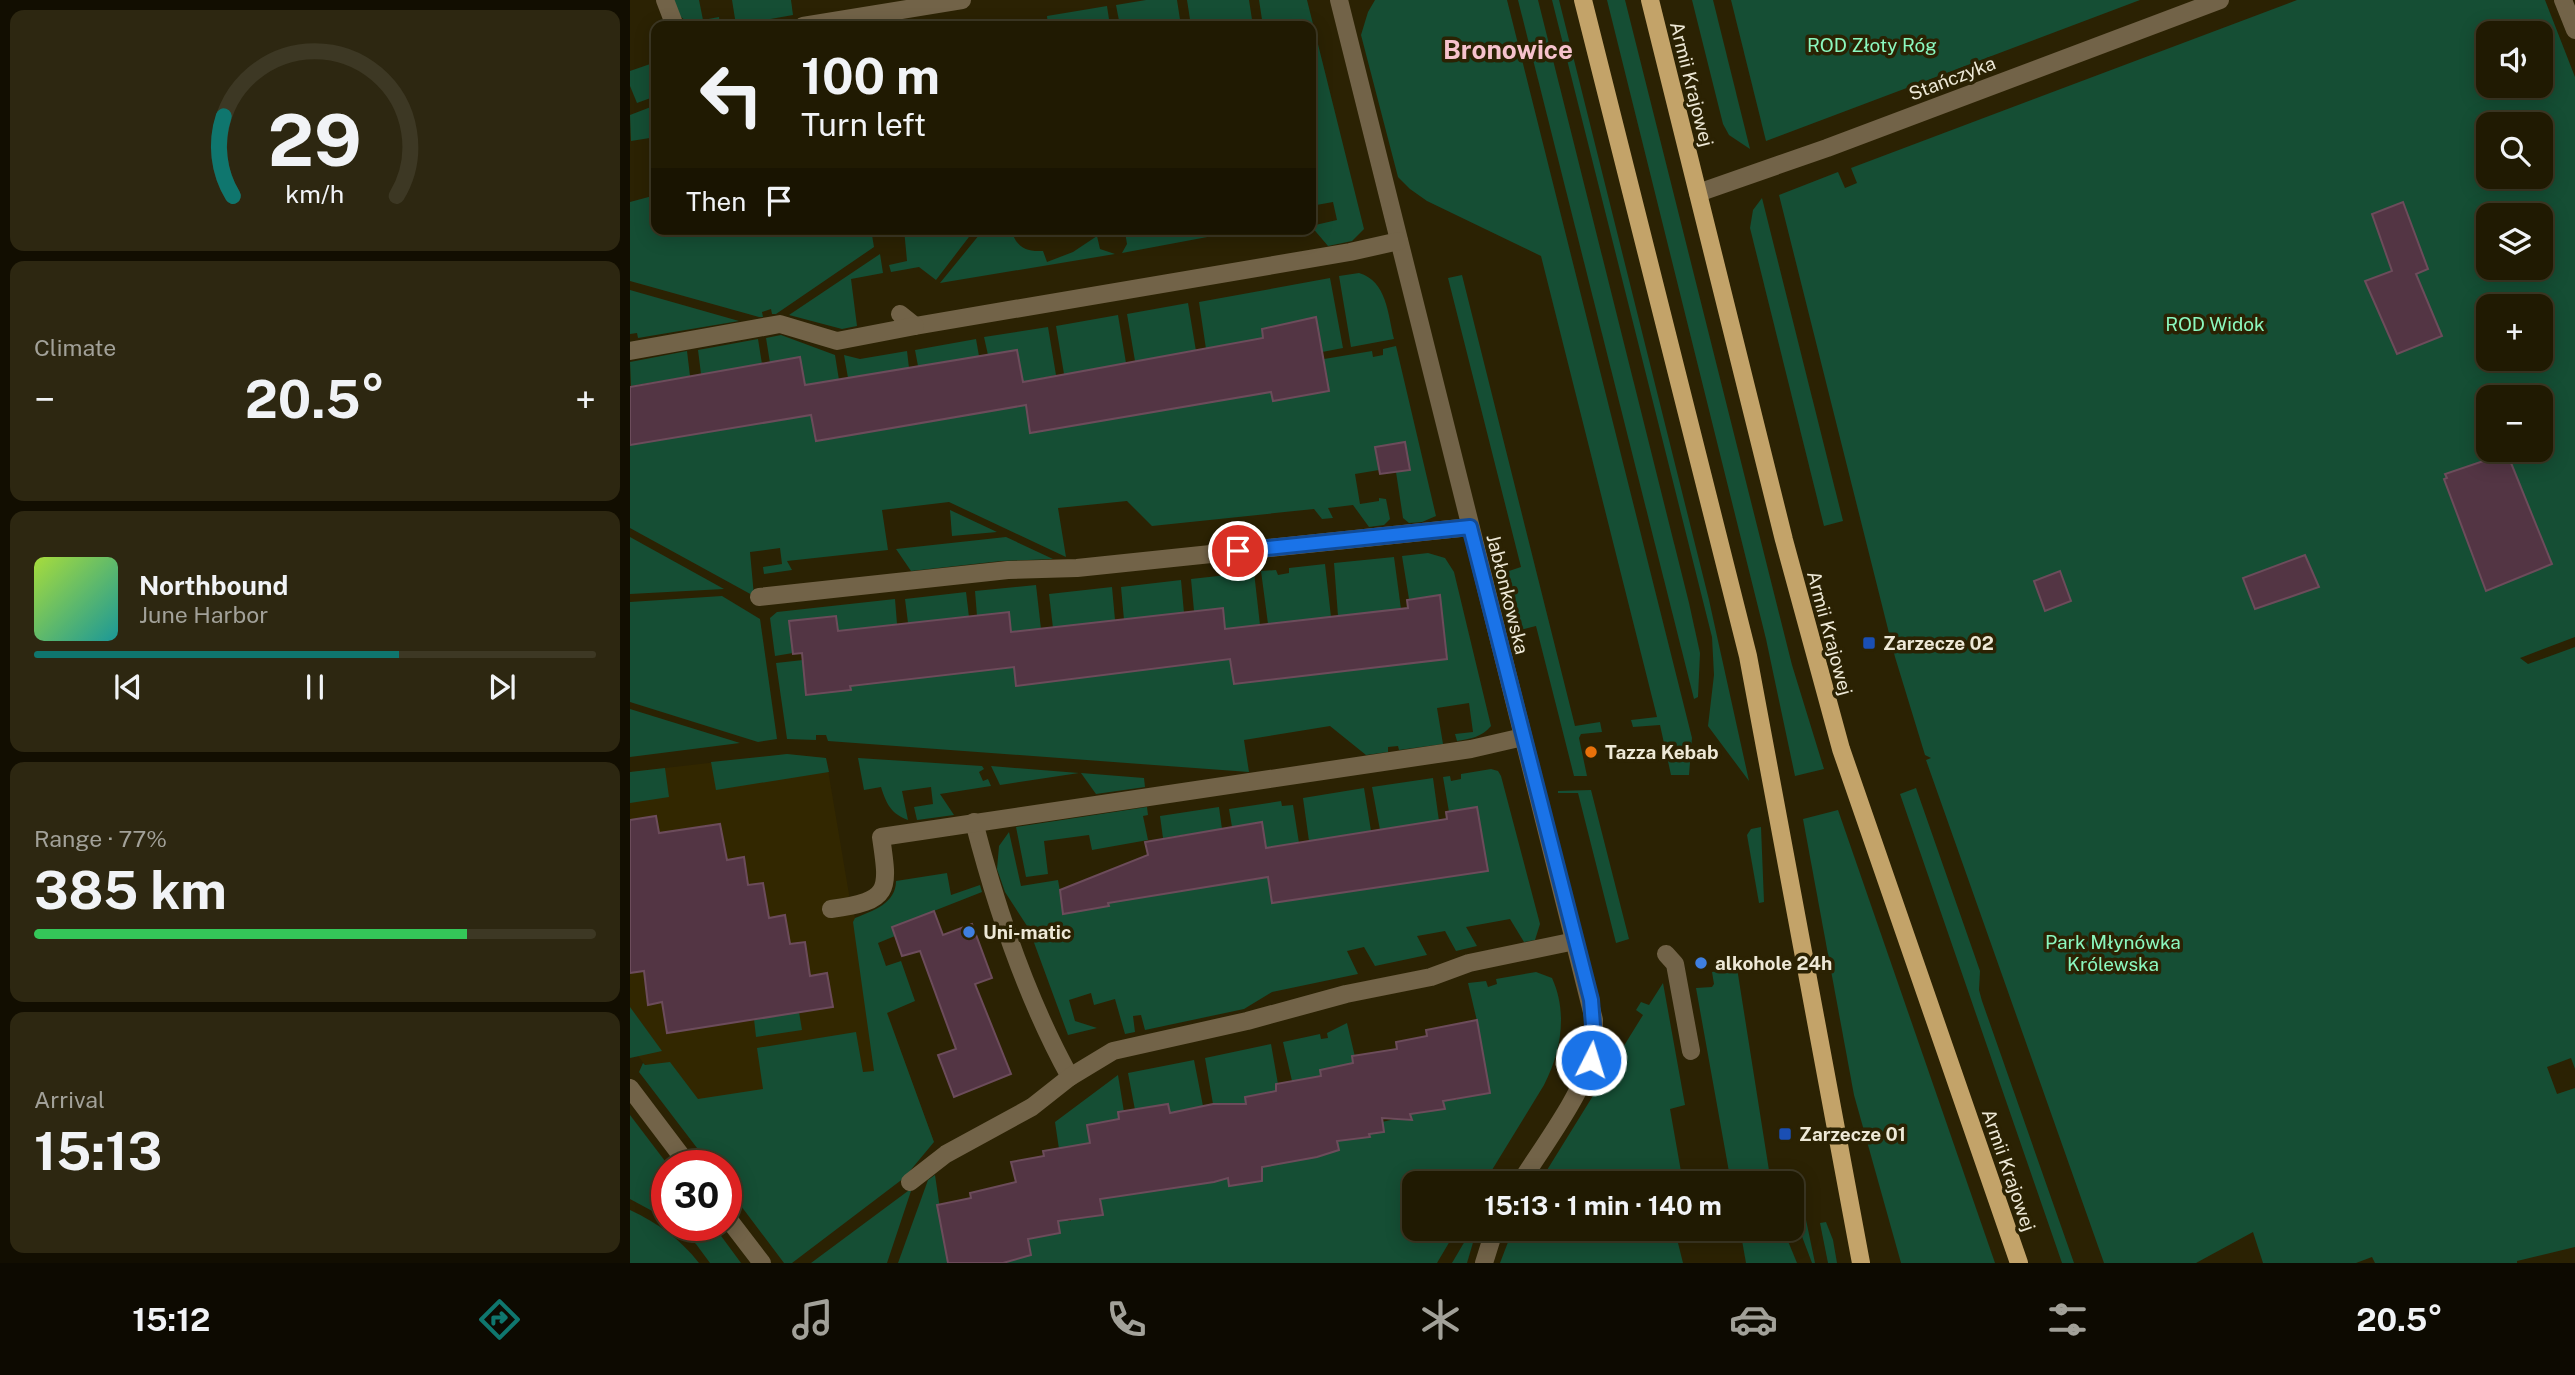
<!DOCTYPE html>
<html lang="en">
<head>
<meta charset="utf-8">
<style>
	:root { --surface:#201a02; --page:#2d2711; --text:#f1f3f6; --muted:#a2a199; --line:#3d3824; --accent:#0f766e }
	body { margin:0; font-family:"Public Sans",sans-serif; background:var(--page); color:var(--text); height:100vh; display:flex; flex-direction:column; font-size:26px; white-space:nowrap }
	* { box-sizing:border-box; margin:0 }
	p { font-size:23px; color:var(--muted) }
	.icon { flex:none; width:38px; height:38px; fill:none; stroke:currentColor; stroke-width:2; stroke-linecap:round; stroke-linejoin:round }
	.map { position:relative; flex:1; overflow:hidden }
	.details { display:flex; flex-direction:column; gap:10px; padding:10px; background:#120e01; width:630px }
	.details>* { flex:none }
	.hud { position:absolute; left:21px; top:21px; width:665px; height:214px; border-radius:14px; box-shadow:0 4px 18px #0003,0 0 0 2px var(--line); background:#201a02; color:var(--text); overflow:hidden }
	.fabs { position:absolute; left:1846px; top:21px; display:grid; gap:14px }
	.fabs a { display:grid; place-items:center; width:77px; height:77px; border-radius:14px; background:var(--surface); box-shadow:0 4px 18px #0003,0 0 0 2px var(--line); font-size:35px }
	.speed { position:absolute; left:21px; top:1150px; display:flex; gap:14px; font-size:35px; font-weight:700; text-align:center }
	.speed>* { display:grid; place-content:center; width:91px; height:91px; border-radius:50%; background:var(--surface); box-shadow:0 4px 18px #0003,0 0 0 2px var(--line); line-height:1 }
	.speed .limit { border:10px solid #d22; background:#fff; color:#111 }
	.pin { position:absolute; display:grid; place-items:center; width:60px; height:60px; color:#fff; margin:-30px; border:4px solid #fff; border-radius:50%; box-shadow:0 2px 7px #0007 }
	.me { position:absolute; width:77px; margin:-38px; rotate:5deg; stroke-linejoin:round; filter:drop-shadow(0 0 5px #0008) }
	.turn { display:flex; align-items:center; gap:24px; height:147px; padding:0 35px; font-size:32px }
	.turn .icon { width:91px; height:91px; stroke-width:2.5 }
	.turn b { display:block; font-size:49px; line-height:60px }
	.then { display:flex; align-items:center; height:66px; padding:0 35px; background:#0003; gap:14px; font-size:26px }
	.big { font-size:52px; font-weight:700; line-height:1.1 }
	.details .tile { flex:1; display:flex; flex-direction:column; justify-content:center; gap:10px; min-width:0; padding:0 24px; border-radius:14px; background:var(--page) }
	.details .dial { align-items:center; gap:0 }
	.dial svg { height:182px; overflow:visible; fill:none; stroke:var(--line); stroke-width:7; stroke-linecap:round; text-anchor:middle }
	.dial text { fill:var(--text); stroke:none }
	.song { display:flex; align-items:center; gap:21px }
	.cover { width:84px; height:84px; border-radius:10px; background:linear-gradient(135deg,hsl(80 70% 55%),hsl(180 70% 35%)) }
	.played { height:7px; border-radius:4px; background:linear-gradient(90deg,var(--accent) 65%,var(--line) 65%) }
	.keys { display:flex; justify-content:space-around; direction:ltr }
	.heat { display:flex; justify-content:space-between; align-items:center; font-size:38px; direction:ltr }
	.charge { height:10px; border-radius:5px; background:linear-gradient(90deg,#34c759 77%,var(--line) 0) }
	.trip { position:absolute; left:772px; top:1171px; width:402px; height:70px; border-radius:14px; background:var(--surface); box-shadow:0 4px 18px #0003,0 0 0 2px var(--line); font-weight:700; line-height:70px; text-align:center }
	.dock { display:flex; height:112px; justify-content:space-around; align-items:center; background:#0d0a01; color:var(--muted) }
	.dock .icon { width:49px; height:49px }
	.dock .on { color:var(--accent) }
	.dock b { font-size:32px; color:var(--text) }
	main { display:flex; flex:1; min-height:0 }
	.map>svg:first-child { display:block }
	.built { fill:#322700 }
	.green { fill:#154e34; fill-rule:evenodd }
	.building { fill:#533544; stroke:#6c4c5b; stroke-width:2 }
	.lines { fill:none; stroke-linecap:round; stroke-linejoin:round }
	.minor { stroke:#726348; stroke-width:18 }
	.major { stroke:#c3a369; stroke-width:18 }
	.route-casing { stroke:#114b97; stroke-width:18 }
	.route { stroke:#1a73e8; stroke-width:12 }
	.transit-dot { fill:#1a4fb4; stroke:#2b2203; stroke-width:2.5 }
	.food-dot { fill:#e8710a; stroke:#2b2203; stroke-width:2.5 }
	.shop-dot { fill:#3f7fe0; stroke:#2b2203; stroke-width:2.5 }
	.labels { text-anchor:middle; stroke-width:7; stroke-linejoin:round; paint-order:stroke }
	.park-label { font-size:19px; fill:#8bf8bf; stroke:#2b2203 }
	.street-label { font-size:19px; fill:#ede8d6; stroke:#2b2203 }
	.poi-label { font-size:19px; font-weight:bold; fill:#ede8d6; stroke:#2b2203; text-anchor:start }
	.district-label { font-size:26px; font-weight:bold; fill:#f6c2cd; stroke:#2b2203 }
</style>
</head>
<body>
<main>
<section class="details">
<div class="tile dial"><svg viewBox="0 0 100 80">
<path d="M14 69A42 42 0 1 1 86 69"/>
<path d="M14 69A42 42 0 0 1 10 34" stroke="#0f766e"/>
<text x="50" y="56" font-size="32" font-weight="700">29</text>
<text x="50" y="72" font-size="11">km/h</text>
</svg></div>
<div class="tile"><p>Climate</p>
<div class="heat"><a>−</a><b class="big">20.5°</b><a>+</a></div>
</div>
<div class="tile">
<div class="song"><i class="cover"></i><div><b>Northbound</b><p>June Harbor</p></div></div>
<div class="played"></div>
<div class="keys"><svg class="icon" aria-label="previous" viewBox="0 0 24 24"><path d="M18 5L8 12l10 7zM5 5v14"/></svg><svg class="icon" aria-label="pause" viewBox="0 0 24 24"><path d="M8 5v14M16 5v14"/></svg><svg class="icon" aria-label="next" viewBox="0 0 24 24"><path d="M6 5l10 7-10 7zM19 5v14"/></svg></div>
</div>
<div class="tile"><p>Range · 77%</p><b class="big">385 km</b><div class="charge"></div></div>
<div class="tile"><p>Arrival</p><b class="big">15:13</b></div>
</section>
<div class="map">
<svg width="1945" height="1263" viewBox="0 0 1945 1263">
	<rect width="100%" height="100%" fill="#2b2203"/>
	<!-- built -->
	<polygon class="built" points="157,754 196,758 221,906 267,1040 304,1142 96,1166 0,1046 0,772"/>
	<!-- green -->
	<g class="green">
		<polygon points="44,0 69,0 73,20 89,17 90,26 61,26 49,15"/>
		<polygon points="102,0 161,0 163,15 106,25"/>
		<polygon points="516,0 547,0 551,26 490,26 486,5"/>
		<polygon points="557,0 619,0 623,26 561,26"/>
		<polygon points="629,0 677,0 734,229 722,241 698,246 681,226 707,220 703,202 681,206 681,26 633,26"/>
		<polygon points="745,0 877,0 1062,738 1059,775 1041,775 1030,725 1003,727 1001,720 1027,717 911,256 797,201 780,189 768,177 731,35 738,12"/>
		<polygon points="888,0 908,0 1059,603 1070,653 1068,697 1064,699"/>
		<polygon points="922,0 929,0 1079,600 1119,781 1078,726 1084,675 1082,637"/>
		<polygon points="977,0 995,0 1162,665 1194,769 1165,776 1136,639"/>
		<polygon points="1062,0 1083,0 1120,149 1099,135 1093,124"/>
		<polygon points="1101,0 1510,0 1136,141"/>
		<path d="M1667 0H1915L1945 77V637L1890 658 1898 664 1945 647V1069L1941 1058 1917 1067 1927 1094 1945 1088V1247L1887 1261V1263H1745L1742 1257 1726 1263H1633L1623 1232 1566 1263H1474L1296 760 1301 758 1295 755 1265 657 1149 195 1208 172 1215 188 1227 183 1221 168ZM1858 33H1911V86H1858ZM1858 124H1911V177H1858ZM1858 215H1911V268H1858ZM1858 306H1911V359H1858ZM1858 397H1911V450H1858Z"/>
		<polygon points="477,6 480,26 418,26 417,16"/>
		<polygon points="26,62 26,96 7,103 0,86 0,71"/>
		<polygon points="26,105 26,137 1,141 0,115"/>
		<polygon points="26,195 26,229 241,229 244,247 146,314 142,314 141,309 132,312 133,317 129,317 0,281 0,202"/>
		<polygon points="1132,198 1213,521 1194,526 1120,228 1123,210"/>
		<polygon points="274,229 345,229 306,280 289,267 261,272 259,265 277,261"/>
		<path d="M354 229H381C386 247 395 252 413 251L417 262 443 252 467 236 470 249 485 254 310 283Z"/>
		<polygon points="505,229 525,229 527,237 533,236 532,229 620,229 492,253 497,244 495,232"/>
		<polygon points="250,254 253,273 221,279 227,326 212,329 159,315"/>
		<path d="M729 273C757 281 758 315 764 339L721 347 709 276Z"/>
		<polygon points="832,275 945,726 970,722 972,732 951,734 949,738 957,776 944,776 906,626 882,632 867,575 891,567 818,278"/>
		<polygon points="700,278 713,348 692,352 686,317 632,329 633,338 576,349 569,302"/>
		<polygon points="0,290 109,321 8,338 7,333 0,334"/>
		<polygon points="558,303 566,351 505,361 497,314"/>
		<polygon points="488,315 496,363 434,374 426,326"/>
		<polygon points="418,327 426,375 393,382 387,350 358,355 354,337"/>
		<polygon points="151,335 205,355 209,380 175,385 170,357 140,363 136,338"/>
		<polygon points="128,339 132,364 71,374 68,350"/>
		<polygon points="346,339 349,356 288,366 285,350"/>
		<polygon points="766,346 806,516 792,522 779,523 773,518 766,472 780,470 775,442 745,447 749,470 725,474 730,504 749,501 749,498 756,499 760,519 754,525 739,527 723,505 698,508 703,518 692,519 684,509 522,526 497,501 428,508 436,557 319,502 252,510 258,550 157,561 162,570 134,574 133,567 152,564 150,548 120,552 124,596 0,528 0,445 181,415 186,441 396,405 400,432 641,392 643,401 699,391 694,359 742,351 743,357 753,355 753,349"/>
		<polygon points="57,351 60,376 1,386 0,362"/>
		<polygon points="277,351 279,368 218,378 214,355 230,359"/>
		<polygon points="320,510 367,532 322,536"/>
		<polygon points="0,537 94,589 0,594"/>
		<polygon points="376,537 423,559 371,561 281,571 266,549"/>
		<path d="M798 553 815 558 824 572 861 726C852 737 840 739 827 741L825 734 843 732 839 703 807 708 813 744 769 750 768 746 758 747V752L736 755 700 726 614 740 619 772 198 741 196 735H186V740L157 739 146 663 173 660 177 695 220 690V686L384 667 386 686 600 659 604 684 817 659 810 596 779 599 772 556Z"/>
		<polygon points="764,557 771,609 708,616 704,563"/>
		<polygon points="695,564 701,617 638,624 631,571 646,570 648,575 659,573 659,568"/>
		<polygon points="624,572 630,625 595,629 564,611 561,579"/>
		<polygon points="551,580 554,613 494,620 491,587"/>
		<polygon points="406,585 411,629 381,632 347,616 345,591"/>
		<polygon points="482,587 485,620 423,628 419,594"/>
		<polygon points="336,592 339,617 278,623 275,599"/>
		<polygon points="92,596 130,619 147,739 128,742 0,702 0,602"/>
		<polygon points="265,599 267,624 208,631 206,616 160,621 163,653 145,656 140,618 147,612"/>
		<polygon points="0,709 110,743 0,757"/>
		<polygon points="157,754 196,758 199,772 86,790 81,762"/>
		<path d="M228 758 352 766 354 769 349 772 353 781 358 779 361 786 310 794 324 815 287 820 284 807 303 804 301 787 272 791 278 820C261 814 256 803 251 787L234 790Z"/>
		<polygon points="361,766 449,773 370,785"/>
		<polygon points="35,768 39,797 0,803 0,772"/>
		<polygon points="861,769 868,771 871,776 910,924 905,940 894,942 880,919 836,927 847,946 826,951 815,931 787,936 797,955 745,966 734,947 717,951 728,974 642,992 614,1009 515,1030 511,1015 503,1016 505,1032 495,1034 485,999 464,1005 461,993 439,1000 445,1021 467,1028 438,1035 399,929 375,892 367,869 369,846 379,832 391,886 428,880 434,914 479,906 478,903 638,877 643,903 857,871 847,807 819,812 813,777 820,776 821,781 831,779 831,774"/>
		<polygon points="451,773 514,778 515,787 466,794"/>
		<polygon points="803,778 809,821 750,830 742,787"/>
		<polygon points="734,788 741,831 679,841 673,798"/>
		<polygon points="1286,788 1350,971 1349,990 1352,1001 1444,1263 1432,1263 1270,794"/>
		<polygon points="961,790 999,939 986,943 948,793 928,793 928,791"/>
		<polygon points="651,801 652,806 663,805 669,843 636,848 632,822 602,827 599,809"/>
		<polygon points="517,807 518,815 513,816 518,840 462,850 459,835 414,841 418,874 396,877 386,827"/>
		<polygon points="589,807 592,829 533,838 530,816"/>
		<polygon points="1208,810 1365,1263 1271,1263 1224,1095 1173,819"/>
		<polygon points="1131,827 1134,902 1129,903 1117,835 1121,829"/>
		<path d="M317 873 321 895 350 885 352 892 263 927 265 936 248 943 256 966 271 961 285 1001 257 1013 304 1142 274 1178 162 1263H154L96 1186V1166L80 1165 9 1072 13 1063 15 1065 40 1062 68 1099 133 1089 127 1048 226 1032 233 1072 244 1071 223 922 225 918C243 911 266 903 266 881Z"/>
		<polygon points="1107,968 1141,1183 1101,1183 1066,988 1082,987 1084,984 1082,972"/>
		<path d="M906 972 922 978C938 1013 931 1052 914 1085L854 1183H784V1228L827 1229 807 1263H355L397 1252 398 1256 401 1255 397 1236 426 1231V1234L430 1233 427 1218 438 1217V1221H441V1216L472 1199V1195L553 1187 596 1172 600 1186 630 1180 632 1179V1167L706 1151 709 1150 707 1140 739 1137 738 1128 754 1132 752 1122 778 1116 781 1120 779 1111 815 1108 812 1091 822 1089 825 1100H827V1095L847 1021 838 983 856 981 858 987 867 984 866 979Z"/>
		<polygon points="1033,983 1055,1105 1040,1109 1053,1183 909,1183 1013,1015 1006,1010 1011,1002 1019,1005"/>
		<polygon points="0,1007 32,1051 0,1058"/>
		<polygon points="169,1012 172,1030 126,1037 124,1019"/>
		<polygon points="717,1023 725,1057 722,1057 723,1063 691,1070 691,1076 662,1081 653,1042 690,1034 691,1039 698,1038 697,1033"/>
		<polygon points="641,1044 648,1084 646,1085 646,1091 615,1097 616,1105 583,1104 575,1058"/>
		<polygon points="564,1060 573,1106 540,1113 538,1104 505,1110 498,1073"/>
		<polygon points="488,1075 494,1112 489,1119 457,1125 460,1143 429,1149 425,1122"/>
		<polygon points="0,1115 38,1165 37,1219 0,1199"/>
		<polygon points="305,1175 318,1263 268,1263 298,1180"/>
		<polygon points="282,1188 257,1263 181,1263"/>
		<polygon points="1162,1190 1166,1192 1170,1191 1185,1263 1182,1263 1162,1210"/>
		<path d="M0 1210C28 1223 50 1239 69 1263H0Z"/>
		<polygon points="1196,1222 1203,1240 1207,1263 1198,1263 1190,1223"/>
		<polygon points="45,1225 83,1225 111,1263 80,1263 66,1244"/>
		<polygon points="1061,1228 1063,1236 1047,1239 1053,1263 870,1263 883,1229"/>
		<polygon points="842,1229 847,1229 837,1263 822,1263"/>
		<polygon points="1110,1229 1153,1229 1167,1263 1116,1263"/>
	</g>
	<!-- building -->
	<g class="building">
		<polygon points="1773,202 1798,269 1786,274 1812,336 1767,354 1735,281 1762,271 1742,214"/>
		<polygon points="686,317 699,391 643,401 641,392 400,433 396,405 186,441 181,415 0,445 0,387 170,357 175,385 387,350 393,382 633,338 632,329"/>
		<polygon points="775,442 780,470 750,474 745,447"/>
		<polygon points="1877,453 1922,564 1856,591 1814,479 1817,478 1815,474"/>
		<polygon points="1675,555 1689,587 1625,609 1613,578"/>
		<polygon points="1430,571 1441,601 1415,611 1404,581"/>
		<polygon points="810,595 817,659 604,684 600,659 386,686 384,667 220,686 221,690 176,695 172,653 163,654 159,621 206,616 208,631 379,612 381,632 593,608 595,629 778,608 777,600"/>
		<polygon points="847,807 858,871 642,903 638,877 478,903 479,906 433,914 430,890 518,855 515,842 632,822 636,848 817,819 816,812"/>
		<polygon points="26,816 29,833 90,824 97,860 114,857 118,885 133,883 139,918 155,915 160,944 175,942 180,976 197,973 203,1007 37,1033 32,1002 18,1005 14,971 0,973 0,820"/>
		<polygon points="304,911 313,935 342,924 362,978 345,984 381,1074 324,1097 308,1055 326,1049 290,951 272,956 262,927"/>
		<polygon points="847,1020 860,1093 813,1101 815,1109 780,1114 782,1120 752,1118 754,1132 739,1134 740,1137 707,1141 709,1150 687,1157 632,1167 632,1181 599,1186 598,1178 584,1182 470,1199 473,1215 428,1221 430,1233 398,1239 401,1255 373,1263 318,1263 307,1205 341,1198 340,1193 386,1182 381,1162 414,1156 413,1151 460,1143 457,1125 489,1119 488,1112 538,1104 540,1113 583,1104 616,1104 615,1097 646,1091 646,1084 691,1076 690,1070 723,1063 722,1056 767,1049 766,1042 797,1036 796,1030"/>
	</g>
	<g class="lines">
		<!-- minor -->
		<g class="minor">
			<polyline points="35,0 45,26"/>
			<path d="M709 0 964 1020C964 1033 964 1046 961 1058 953 1093 910 1151 890 1183"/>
			<polyline points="1933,0 1945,30"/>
			<polyline points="173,26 332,0"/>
			<polyline points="1068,193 1197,148 1590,0"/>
			<polyline points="270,314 285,326 720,252 769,241"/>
			<polyline points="0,351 150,324 207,341 285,326"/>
			<polyline points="129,597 378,570 447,568 840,527"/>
			<path d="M344 822C366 907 398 1001 440 1077"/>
			<path d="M201 909C261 901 259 891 251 837L841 749 893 737"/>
			<polyline points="1036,954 1045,964 1061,1051"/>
			<polyline points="0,1088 59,1166"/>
			<polyline points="280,1182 316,1154 402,1107 440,1077 483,1051 617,1021 716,994 801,977 839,963 945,941"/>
			<polyline points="96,1216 132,1263"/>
			<polyline points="854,1263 865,1228"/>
		</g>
		<!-- major -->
		<g class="major">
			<polyline points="953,0 1118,656 1231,1263"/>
			<polyline points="1020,0 1154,540 1211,749 1389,1263"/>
		</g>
	</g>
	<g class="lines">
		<!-- route casing -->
		<g class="route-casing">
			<polyline id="route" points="608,551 840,527 961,1000 964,1038 961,1060"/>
		</g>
		<!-- route -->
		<use href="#route" class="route"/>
	</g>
	<!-- markers -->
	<g class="transit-dot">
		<rect x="1232" y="636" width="14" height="14" rx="3.5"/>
		<rect x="1148" y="1127" width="14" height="14" rx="3.5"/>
	</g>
	<circle class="food-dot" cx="961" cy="752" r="7"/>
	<g class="shop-dot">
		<circle cx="339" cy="932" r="7"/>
		<circle cx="1071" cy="963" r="7"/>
	</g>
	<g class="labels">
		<!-- park labels -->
		<g class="park-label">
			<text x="1242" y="52">ROD Złoty Róg</text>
			<text x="1585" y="331">ROD Widok</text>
			<text x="1483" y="949">Park Młynówka<tspan x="1483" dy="22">Królewska</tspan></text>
		</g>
		<!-- street labels -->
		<g class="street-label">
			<text transform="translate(1322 78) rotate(-21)" y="7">Stańczyka</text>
			<text transform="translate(1062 84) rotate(76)" y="7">Armii Krajowej</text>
			<text transform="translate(878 594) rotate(76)" y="7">Jabłonkowska</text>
			<text transform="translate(1200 633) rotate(75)" y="7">Armii Krajowej</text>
			<text transform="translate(1379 1170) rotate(71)" y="7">Armii Krajowej</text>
		</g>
		<!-- poi labels -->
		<g class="poi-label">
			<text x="1253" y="650">Zarzecze 02</text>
			<text x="975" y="759">Tazza Kebab</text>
			<text x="353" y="939">Uni-matic</text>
			<text x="1085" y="970">alkohole 24h</text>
			<text x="1169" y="1141">Zarzecze 01</text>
		</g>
		<!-- district labels -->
		<g class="district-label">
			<text x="878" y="59">Bronowice</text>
		</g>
	</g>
</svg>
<div class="fabs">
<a><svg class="icon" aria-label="sound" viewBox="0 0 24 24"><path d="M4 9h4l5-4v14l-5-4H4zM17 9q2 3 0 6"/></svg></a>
<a><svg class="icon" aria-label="search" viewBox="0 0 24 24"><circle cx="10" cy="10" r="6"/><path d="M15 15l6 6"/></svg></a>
<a><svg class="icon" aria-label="layers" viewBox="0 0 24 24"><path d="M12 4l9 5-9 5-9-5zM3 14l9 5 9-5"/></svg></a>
<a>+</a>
<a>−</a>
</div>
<div class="speed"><div class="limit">30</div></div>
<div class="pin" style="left:608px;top:551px;background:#d93025"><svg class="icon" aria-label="arrive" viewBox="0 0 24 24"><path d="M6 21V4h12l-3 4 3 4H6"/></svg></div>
<svg class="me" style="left:961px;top:1060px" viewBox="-20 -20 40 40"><circle r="17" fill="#1a73e8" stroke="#fff" stroke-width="3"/><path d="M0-11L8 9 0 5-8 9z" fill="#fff"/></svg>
<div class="trip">15:13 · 1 min · 140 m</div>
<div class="hud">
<div class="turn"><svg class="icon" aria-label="left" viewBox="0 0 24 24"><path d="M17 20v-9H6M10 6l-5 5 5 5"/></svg><div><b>100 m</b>Turn left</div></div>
<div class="then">Then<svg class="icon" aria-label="arrive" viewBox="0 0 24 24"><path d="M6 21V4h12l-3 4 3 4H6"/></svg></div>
</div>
</div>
</main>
<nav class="dock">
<b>15:12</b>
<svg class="icon on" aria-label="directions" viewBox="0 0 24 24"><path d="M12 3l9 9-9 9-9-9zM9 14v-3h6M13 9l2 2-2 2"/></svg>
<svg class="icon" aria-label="music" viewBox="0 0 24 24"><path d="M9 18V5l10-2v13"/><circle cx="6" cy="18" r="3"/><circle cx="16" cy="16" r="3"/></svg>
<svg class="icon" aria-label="phone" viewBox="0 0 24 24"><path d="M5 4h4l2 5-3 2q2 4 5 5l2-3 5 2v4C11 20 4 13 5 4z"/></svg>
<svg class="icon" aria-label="climate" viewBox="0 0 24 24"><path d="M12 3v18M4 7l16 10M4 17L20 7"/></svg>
<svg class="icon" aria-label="car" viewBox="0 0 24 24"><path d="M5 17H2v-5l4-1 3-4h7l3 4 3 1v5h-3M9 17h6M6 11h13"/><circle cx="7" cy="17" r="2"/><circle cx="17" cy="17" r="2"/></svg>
<svg class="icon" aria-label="filters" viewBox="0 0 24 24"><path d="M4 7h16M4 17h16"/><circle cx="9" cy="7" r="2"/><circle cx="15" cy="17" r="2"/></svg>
<b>20.5°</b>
</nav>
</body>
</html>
